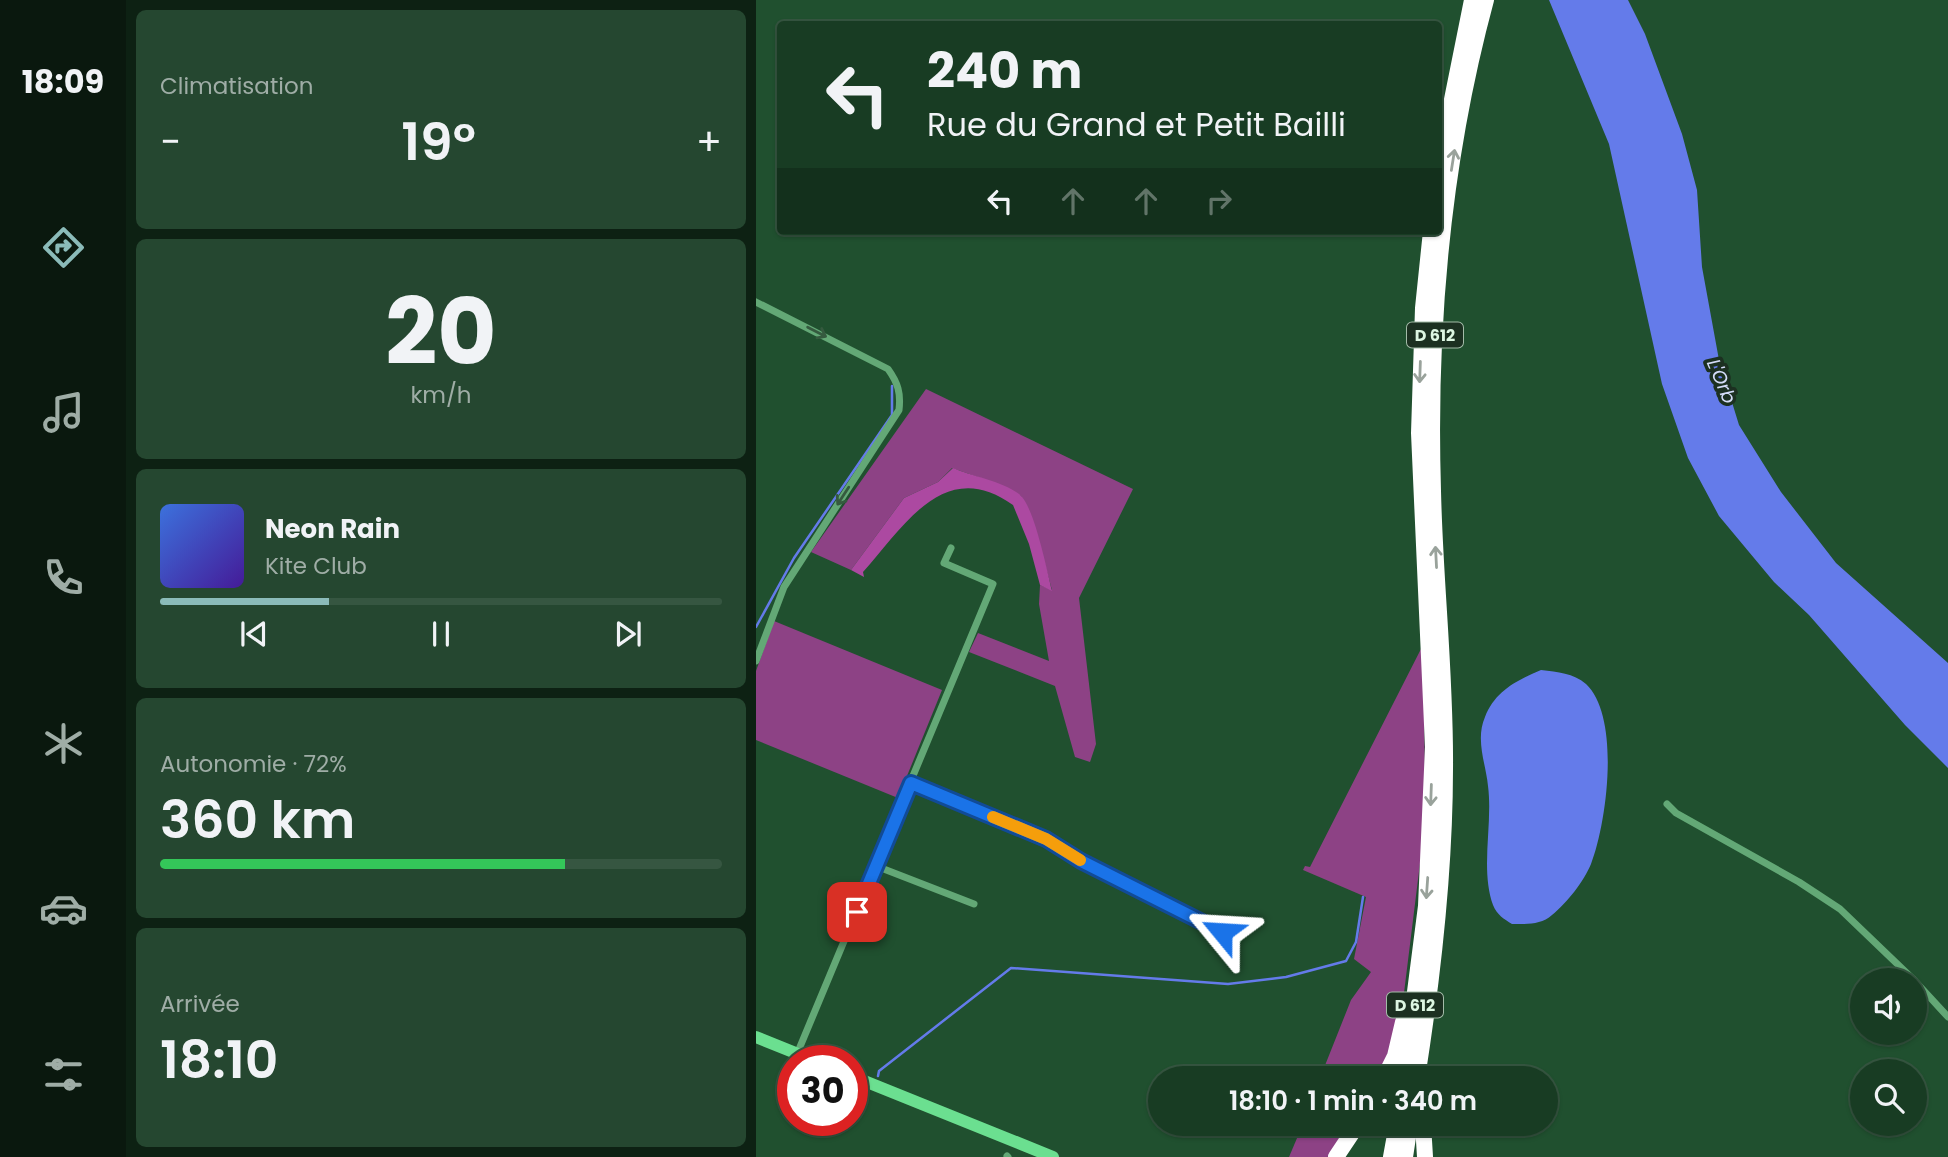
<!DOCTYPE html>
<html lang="fr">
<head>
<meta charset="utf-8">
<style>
	:root { --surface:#183c23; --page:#254730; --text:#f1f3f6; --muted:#9fada6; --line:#365641; --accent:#8bbbb9 }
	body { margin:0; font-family:Poppins,sans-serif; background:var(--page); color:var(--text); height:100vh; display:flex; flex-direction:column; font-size:26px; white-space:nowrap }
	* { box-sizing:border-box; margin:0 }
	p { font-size:23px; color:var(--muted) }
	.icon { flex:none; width:38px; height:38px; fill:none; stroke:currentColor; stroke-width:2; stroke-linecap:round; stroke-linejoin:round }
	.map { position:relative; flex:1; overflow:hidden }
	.sheet { display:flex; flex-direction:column; gap:10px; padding:10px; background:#0d2113; width:630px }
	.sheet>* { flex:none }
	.top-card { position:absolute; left:21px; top:21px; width:665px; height:214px; border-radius:7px; box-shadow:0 2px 5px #0004,0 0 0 2px var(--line); background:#183c23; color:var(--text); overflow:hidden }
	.fabs { position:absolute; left:1094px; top:968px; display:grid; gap:14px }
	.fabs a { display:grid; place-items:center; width:77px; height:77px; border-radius:50%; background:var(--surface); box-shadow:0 2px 5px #0004,0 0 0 2px var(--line); font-size:35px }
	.speed { position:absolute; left:21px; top:1045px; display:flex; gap:14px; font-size:35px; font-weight:700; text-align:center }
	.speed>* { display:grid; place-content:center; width:91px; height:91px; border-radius:50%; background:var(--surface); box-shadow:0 2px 5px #0004,0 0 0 2px var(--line); line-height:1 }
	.speed .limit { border:10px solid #d22; background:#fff; color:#111 }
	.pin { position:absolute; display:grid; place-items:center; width:60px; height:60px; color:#fff; margin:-30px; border-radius:14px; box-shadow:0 4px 10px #0006 }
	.me { position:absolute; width:77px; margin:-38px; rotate:297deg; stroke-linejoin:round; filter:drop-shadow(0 0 5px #0008) }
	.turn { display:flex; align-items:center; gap:24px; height:147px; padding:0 35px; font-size:32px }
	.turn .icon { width:91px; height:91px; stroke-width:2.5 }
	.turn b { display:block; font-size:49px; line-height:60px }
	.lanes { display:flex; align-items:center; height:66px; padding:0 35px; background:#0003; justify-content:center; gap:35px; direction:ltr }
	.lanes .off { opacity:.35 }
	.big { font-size:52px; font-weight:600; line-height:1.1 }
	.sheet .card { flex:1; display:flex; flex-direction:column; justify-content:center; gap:10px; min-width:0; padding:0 24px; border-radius:10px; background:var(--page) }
	.sheet .dial { align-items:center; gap:0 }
	.dial b { font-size:91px; line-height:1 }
	.song { display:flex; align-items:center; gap:21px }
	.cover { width:84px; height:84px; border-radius:10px; background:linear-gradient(135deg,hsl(220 70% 55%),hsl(260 70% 35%)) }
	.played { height:7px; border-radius:4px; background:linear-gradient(90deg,var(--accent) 30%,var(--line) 30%) }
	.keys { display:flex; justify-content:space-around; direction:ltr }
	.heat { display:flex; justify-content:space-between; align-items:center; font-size:38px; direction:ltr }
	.charge { height:10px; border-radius:5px; background:linear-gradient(90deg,#34c759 72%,var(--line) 0) }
	.trip { position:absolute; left:392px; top:1066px; width:410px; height:70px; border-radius:35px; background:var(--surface); box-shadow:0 2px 5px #0004,0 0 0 2px var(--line); font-weight:600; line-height:70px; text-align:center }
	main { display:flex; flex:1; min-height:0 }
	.menu { display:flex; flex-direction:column; width:126px; justify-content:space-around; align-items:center; background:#0a180e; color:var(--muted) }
	.menu .icon { width:49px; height:49px }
	.menu .current { color:var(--accent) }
	.menu b { font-size:32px; color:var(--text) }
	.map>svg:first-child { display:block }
	.green { fill:#8d4285 }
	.forest { fill:#ac49a1 }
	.water { fill:#647bea }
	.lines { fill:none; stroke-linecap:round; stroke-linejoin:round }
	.stream { stroke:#647bea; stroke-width:2.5 }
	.street { stroke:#63a876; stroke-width:7 }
	.secondary { stroke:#6bdf90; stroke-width:12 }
	.highway { stroke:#fff; stroke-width:16 }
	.oneway { stroke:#99a29b }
	.oneway2 { stroke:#355a3f }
	.route-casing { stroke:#114b97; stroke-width:18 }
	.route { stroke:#1a73e8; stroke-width:12 }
	.slow { stroke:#f59e0b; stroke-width:12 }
	.labels { text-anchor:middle; stroke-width:7; stroke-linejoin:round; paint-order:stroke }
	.shield { fill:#1c3021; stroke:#a3bba8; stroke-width:2 }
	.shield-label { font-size:16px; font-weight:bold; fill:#ddf6e2 }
	.water-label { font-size:19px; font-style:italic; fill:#d4dcf8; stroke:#1c3021 }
</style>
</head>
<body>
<main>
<nav class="menu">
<b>18:09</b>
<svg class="icon current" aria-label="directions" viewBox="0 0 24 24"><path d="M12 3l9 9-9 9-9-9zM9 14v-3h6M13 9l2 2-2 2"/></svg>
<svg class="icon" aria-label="music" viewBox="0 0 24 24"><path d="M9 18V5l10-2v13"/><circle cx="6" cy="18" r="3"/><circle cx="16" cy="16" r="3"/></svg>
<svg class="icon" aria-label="phone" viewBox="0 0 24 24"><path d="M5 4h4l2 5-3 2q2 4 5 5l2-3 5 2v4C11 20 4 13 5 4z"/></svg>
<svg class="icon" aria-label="climate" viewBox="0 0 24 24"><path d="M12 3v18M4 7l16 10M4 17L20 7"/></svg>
<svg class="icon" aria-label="car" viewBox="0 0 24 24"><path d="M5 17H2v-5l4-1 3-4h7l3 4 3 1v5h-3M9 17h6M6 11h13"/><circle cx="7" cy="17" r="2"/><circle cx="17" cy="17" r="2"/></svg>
<svg class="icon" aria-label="filters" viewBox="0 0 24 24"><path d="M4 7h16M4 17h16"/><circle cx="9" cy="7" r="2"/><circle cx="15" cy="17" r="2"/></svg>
</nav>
<section class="sheet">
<div class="card"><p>Climatisation</p>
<div class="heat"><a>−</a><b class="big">19°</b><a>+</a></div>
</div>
<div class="card dial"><b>20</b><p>km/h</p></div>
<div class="card">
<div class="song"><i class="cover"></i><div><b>Neon Rain</b><p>Kite Club</p></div></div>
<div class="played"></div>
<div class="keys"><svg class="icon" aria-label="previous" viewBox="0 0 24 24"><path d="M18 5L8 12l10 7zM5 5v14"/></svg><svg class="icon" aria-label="pause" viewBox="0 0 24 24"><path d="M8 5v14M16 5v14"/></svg><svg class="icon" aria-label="next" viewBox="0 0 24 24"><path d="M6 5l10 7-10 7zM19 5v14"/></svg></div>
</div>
<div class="card"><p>Autonomie · 72%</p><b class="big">360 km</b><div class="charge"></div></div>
<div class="card"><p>Arrivée</p><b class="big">18:10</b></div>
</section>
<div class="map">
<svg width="1192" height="1157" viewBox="0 0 1192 1157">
	<rect width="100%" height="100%" fill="#20502f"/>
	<!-- green -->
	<g class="green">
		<polygon points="170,389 377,489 323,598 340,744 334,762 319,757 299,686 213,652 222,633 293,661 283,604 284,585 296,590 281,535 265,496 239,483 196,468 182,482 148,498 95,570 55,552"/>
		<polygon points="18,621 186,690 142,798 0,740 0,671"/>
		<polygon points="667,645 669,776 667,839 646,1009 624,1078 564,1078 595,1000 615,972 598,959 610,897 547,870 549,866 554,867"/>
		<polygon points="547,1124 598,1124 576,1157 533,1157"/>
	</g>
	<!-- forest -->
	<path class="forest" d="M197 468C215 476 254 483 266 497 279 512 291 570 296 591L284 585 273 544 257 505C188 455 147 528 107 572L108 577 95 570 148 498 182 482Z"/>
	<!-- water -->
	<g class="water">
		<polygon points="793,0 872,0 889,34 926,134 941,190 946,267 963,360 983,425 1025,492 1080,563 1192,663 1192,768 1149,725 1053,615 1018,582 963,516 932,458 906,384 853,144"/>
		<path d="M785 670C802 672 817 673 830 684 865 717 851 823 835 864 828 881 811 903 796 915 785 925 770 924 756 924 748 919 741 915 737 905 724 869 737 824 732 786 730 764 719 740 729 717 739 691 761 680 785 670Z"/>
	</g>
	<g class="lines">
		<!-- stream -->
		<g class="stream">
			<polyline points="0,627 38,558 136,415 136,386"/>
			<polyline points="122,1076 123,1071 255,968 472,984 530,977 590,961 600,942 607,897"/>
		</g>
		<!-- street -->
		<g class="street">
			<path d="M0 302 132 369C142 383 145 393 143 410L28 587 0 661"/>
			<polyline points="155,783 291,839 325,861 482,940 488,926"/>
			<polyline points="911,804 920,813 1043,882 1084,909 1158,980"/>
			<polyline points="120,866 218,904"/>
			<polyline points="1158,980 1192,1017"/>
			<polyline points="41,1054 237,584 188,563 195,548"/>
			<polyline points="251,1156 252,1157"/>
		</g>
		<!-- secondary -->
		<g class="secondary">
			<polyline points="0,1037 57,1060"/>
			<polyline points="96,1076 297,1157"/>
		</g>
		<!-- highway -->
		<g class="highway">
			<polyline points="682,169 716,0"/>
			<polyline points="628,1078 639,1056 647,1022"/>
			<polyline points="648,1078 670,906 677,747 663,433 667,308 675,231"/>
			<path d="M661 1078C677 976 689 873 689 769 690 676 679 584 677 491 672 328 687 159 730 0"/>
			<polyline points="667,1124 669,1157"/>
			<polyline points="580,1157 602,1124"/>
			<polyline points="635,1157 641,1124"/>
			<polyline points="649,1157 654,1124"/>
		</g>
	</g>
	<!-- one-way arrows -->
	<defs><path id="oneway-shaft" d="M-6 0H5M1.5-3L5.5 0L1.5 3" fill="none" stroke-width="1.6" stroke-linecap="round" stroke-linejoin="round" transform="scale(1.75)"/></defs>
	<g class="oneway">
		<use href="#oneway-shaft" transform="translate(697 160) rotate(-81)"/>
		<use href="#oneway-shaft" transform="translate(664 372) rotate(92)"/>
		<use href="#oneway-shaft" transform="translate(680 557) rotate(-93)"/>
		<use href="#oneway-shaft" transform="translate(675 795) rotate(92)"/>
		<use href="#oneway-shaft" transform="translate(671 888) rotate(94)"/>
	</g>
	<g class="oneway2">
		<use href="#oneway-shaft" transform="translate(61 332) rotate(27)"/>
		<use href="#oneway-shaft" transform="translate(87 496) rotate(123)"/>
	</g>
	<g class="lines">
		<!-- route casing -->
		<g class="route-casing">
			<polyline id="route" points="101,912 155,783 290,839 325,861 466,932"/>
		</g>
		<!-- route -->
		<use href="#route" class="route"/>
		<!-- slow -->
		<polyline class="slow" points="237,817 290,839 324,860"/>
	</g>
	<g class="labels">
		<!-- shield labels -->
		<g class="shield">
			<rect x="651" y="322.5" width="56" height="25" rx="5"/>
			<rect x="631" y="992.5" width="56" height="25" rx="5"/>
		</g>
		<g class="shield-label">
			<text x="679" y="341">D 612</text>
			<text x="659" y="1011">D 612</text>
		</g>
		<!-- water labels -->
		<g class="water-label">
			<text transform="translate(966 381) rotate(67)" y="7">L'Orb</text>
		</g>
	</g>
</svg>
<div class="fabs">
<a><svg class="icon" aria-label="sound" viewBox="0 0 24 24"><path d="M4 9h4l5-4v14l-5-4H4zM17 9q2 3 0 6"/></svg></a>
<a><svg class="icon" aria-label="search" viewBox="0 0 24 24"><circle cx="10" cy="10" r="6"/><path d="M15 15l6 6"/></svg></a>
</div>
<div class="speed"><div class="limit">30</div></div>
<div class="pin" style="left:101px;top:912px;background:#d93025"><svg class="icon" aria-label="arrive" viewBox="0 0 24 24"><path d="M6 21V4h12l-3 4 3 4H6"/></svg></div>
<svg class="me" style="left:466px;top:932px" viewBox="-20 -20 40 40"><path d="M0-17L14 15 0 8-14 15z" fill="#1a73e8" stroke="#fff" stroke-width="4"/></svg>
<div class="trip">18:10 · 1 min · 340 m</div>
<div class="top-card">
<div class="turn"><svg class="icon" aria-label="left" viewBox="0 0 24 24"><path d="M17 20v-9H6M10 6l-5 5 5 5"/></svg><div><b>240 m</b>Rue du Grand et Petit Bailli</div></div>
<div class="lanes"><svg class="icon" aria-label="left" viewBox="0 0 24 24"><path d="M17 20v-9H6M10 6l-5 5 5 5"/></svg><svg class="icon off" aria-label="ahead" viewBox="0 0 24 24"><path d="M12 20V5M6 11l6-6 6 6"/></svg><svg class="icon off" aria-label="ahead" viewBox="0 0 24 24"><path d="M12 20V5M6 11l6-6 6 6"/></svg><svg class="icon off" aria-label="right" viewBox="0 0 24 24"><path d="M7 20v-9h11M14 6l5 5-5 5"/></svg></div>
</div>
</div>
</main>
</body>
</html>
